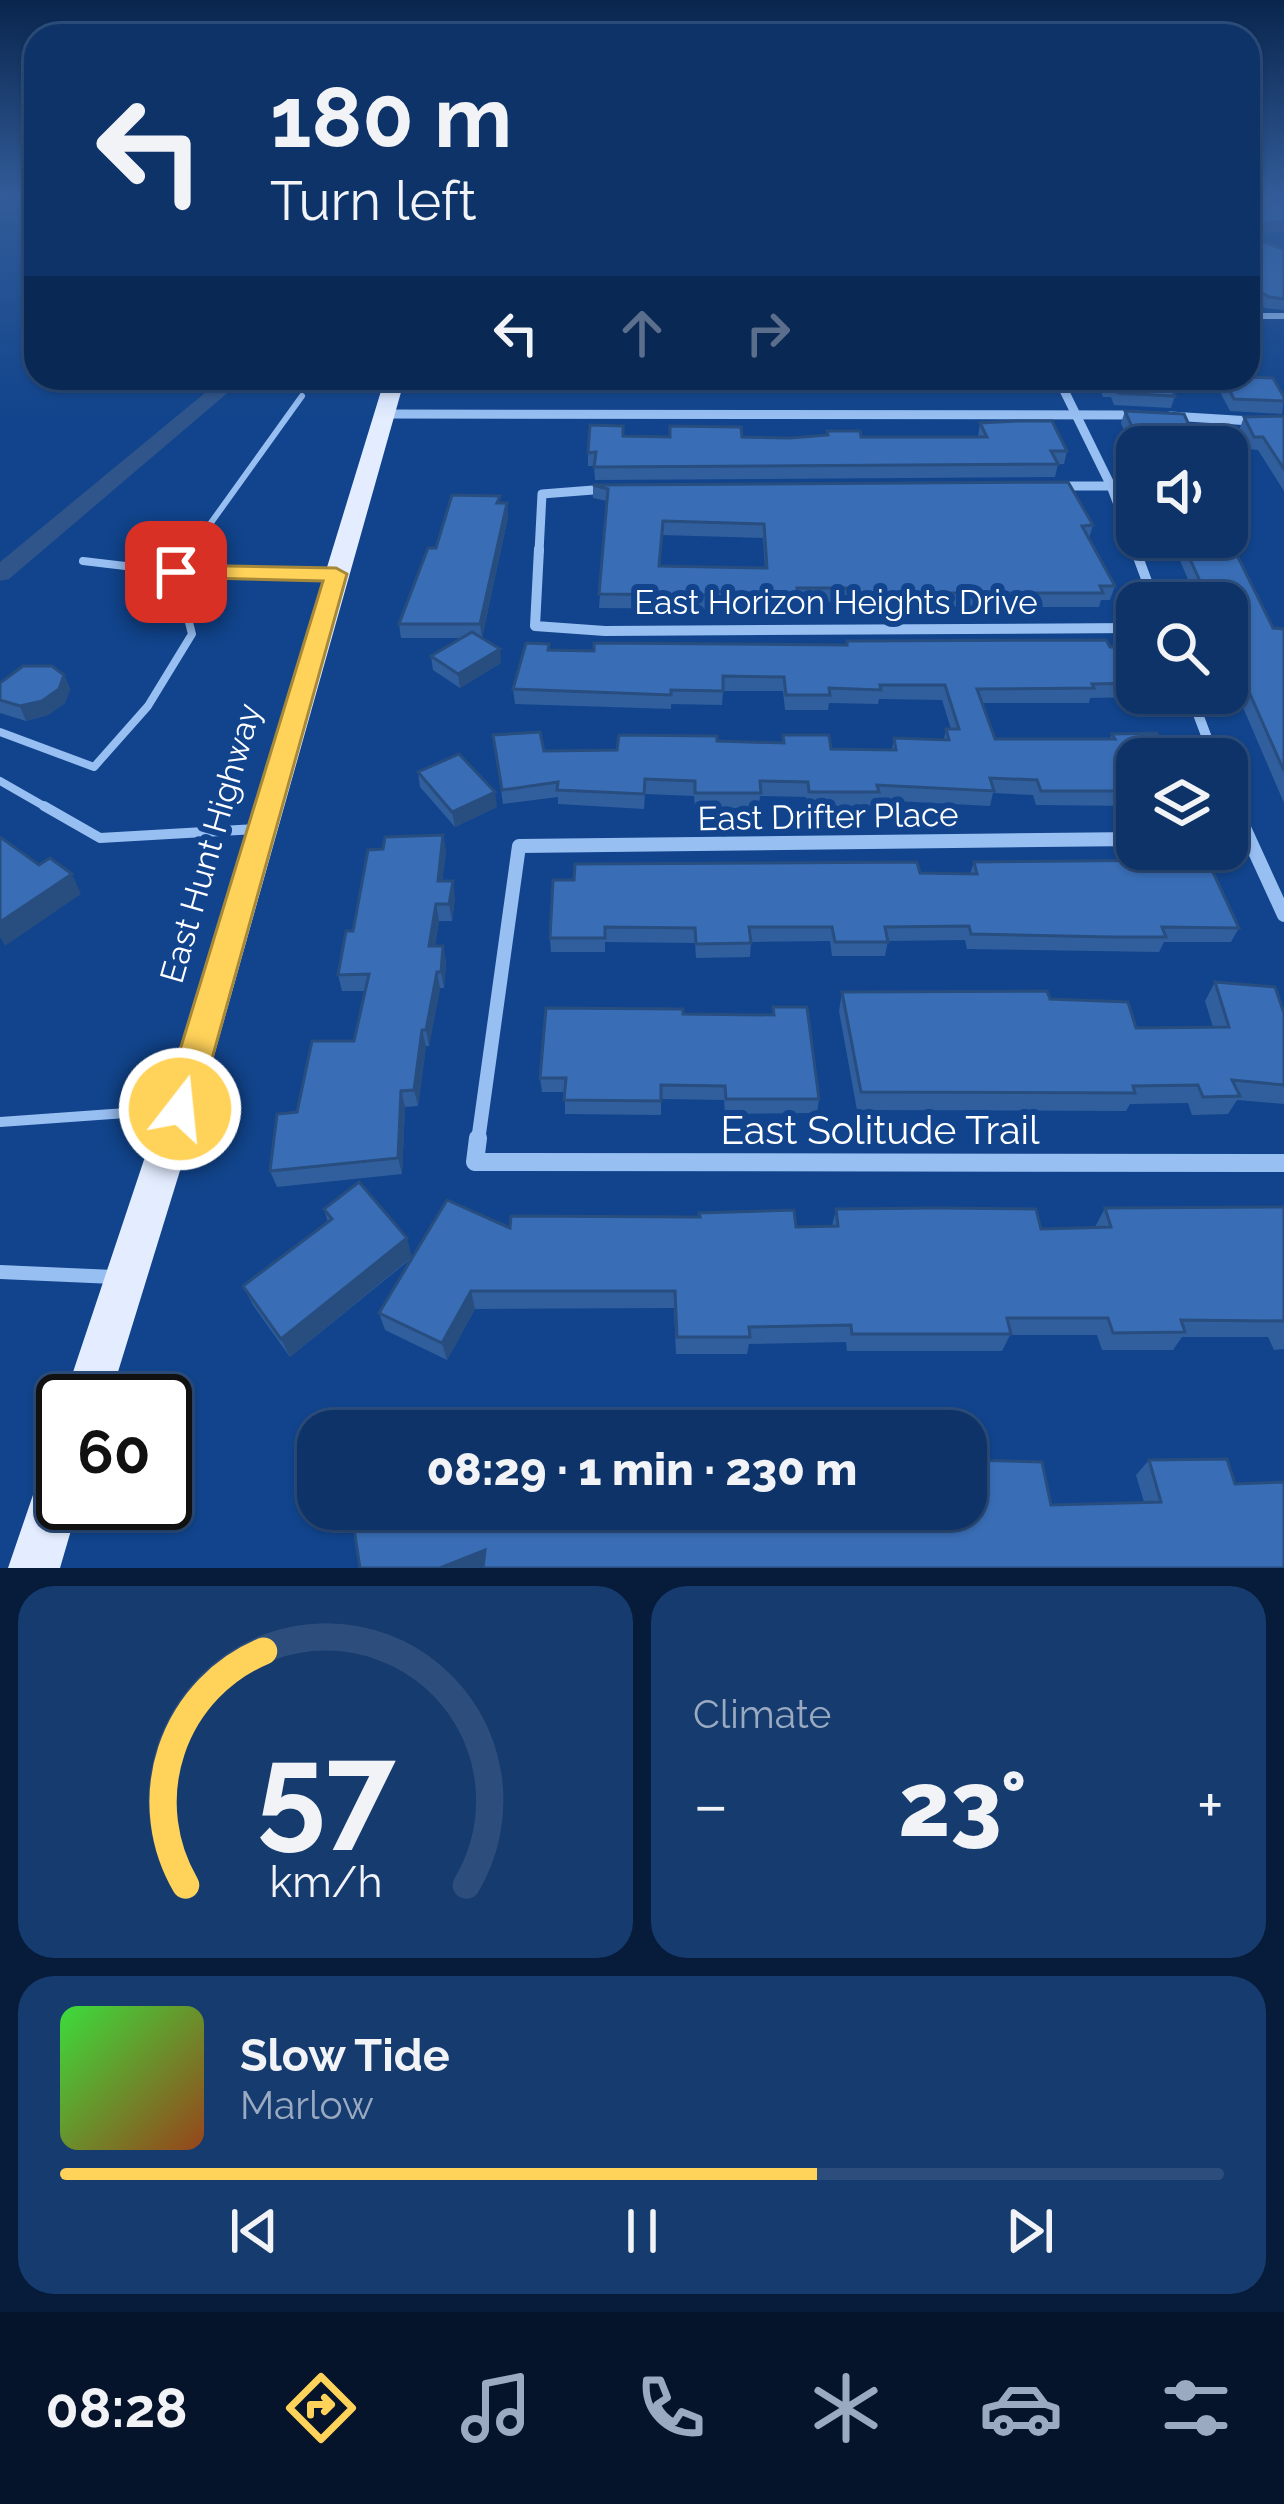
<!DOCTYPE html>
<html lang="en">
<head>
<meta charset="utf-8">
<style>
	:root { --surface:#0d3369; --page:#163b6f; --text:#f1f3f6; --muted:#9aaac0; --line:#2d4e7d; --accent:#ffd259 }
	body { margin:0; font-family:Raleway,sans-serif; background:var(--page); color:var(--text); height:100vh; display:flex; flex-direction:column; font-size:45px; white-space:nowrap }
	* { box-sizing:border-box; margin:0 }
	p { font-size:39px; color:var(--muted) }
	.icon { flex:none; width:66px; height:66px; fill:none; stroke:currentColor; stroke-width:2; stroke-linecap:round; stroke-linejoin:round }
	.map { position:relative; height:1568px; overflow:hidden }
	.sheet { display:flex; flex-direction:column; gap:18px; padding:18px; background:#071c3a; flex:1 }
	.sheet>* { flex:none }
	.guide { position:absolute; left:24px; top:24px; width:1236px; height:366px; border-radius:36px; box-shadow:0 3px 9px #0004,0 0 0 3px var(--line); background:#0d3369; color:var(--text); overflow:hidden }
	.tools { position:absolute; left:1116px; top:426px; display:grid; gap:24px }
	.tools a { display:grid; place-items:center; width:132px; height:132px; border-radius:24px; background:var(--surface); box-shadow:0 3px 9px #0004,0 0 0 3px var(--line); font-size:60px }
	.speed { position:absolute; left:36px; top:1374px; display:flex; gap:24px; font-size:60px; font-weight:700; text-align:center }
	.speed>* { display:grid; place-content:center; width:156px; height:156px; border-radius:50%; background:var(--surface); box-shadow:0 3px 9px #0004,0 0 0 3px var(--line); line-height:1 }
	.speed .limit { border:6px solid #111; border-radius:18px; background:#fff; color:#111 }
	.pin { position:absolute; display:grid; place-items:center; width:102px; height:102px; color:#fff; margin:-51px; border-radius:24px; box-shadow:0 6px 18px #0006 }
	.me { position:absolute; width:132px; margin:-66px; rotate:16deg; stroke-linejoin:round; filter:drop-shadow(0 0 9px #0008) }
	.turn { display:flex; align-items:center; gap:42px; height:252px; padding:0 48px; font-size:54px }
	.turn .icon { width:156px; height:156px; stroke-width:2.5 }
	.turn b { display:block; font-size:84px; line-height:102px }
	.lanes { display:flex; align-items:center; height:114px; padding:0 48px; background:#0003; justify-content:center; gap:60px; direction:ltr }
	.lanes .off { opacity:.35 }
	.big { font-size:90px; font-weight:800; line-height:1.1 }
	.sheet .widget { flex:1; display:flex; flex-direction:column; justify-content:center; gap:18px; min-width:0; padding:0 42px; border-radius:36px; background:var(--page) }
	.sheet .dial { align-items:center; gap:0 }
	.dial svg { height:312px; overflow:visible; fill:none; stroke:var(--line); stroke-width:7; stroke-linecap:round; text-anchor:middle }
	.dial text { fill:var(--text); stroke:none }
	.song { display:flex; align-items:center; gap:36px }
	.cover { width:144px; height:144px; border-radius:18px; background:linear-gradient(135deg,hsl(120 70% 55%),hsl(20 70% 35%)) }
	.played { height:12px; border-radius:6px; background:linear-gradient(90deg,var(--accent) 65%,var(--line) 65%) }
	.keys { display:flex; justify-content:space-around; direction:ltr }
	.heat { display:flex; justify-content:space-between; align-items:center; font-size:66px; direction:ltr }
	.sheet .tiles { flex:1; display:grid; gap:18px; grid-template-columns:1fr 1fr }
	.widget:last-child { grid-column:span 2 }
	.trip { position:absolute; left:297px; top:1410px; width:690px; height:120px; border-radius:36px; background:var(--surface); box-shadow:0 3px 9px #0004,0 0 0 3px var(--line); font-weight:800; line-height:120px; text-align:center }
	.menu { display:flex; height:192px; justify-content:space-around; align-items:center; background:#05142a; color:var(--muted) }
	.menu .icon { width:84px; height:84px }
	.menu .active { color:var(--accent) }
	.menu b { font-size:54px; color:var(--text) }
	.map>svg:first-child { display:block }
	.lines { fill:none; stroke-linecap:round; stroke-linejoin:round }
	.canal { fill:#2f558b; fill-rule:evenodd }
	.lane-far3 { stroke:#98bff2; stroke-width:6 }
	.lane-far2 { stroke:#98bff2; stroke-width:8 }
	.lane-far1 { stroke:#98bff2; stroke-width:10 }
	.lane { stroke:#98bff2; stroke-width:14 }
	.street-far4 { stroke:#98bff2; stroke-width:6 }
	.street-far3 { stroke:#98bff2; stroke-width:9 }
	.street-far2 { stroke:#98bff2; stroke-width:10 }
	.street-far1 { stroke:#98bff2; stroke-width:14 }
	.street { stroke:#98bff2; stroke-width:18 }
	.primary { fill:#e3edff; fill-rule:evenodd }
	.wall { fill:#315f9d; fill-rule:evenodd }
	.shaded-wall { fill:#284d7f }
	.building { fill:#396eb6; stroke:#284d7f; stroke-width:3; fill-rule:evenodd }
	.route { fill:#ffd259; stroke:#a6883a; stroke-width:3 }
	.labels { text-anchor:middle; stroke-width:12; stroke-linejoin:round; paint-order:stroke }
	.street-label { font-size:33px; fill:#fff; stroke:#11448c }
	.near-street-label { font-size:39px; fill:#fff; stroke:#11448c }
</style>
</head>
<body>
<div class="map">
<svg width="1284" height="1568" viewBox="0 0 1284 1568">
	<rect width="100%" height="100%" fill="#11448c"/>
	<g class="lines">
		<!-- canal -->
		<polygon class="canal" points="223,378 245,378 9,579 0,581 0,562"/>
		<!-- lane-far3 -->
		<polyline class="lane-far3" points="190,552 302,396"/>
		<!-- lane-far2 -->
		<g class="lane-far2">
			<polyline points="83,561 176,572 336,575"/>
			<polyline points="0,732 94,767 148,706 192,634 176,572 192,549"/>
			<polyline points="0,781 49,809"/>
		</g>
		<!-- lane-far1 -->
		<g class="lane-far1">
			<polyline points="44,806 100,838 257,829"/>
			<polyline points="0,1122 168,1110"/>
		</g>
		<!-- lane -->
		<polyline class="lane" points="0,1272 114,1277"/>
		<!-- street-far4 -->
		<polyline class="street-far4" points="1248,316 1284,316"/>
		<!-- street-far3 -->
		<g class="street-far3">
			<polyline points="1058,378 1111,486 1136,552"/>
			<polyline points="384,414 1137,415"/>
			<polyline points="1170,416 1284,423"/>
			<polyline points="1058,486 1111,486"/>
			<polyline points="539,552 542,494 606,489"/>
		</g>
		<!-- street-far2 -->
		<g class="street-far2">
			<polyline points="539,549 535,626 605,631 1137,628"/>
			<polyline points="1135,549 1155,603"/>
			<polyline points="1190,693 1215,759"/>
			<polyline points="1227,791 1235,809"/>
		</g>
		<!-- street-far1 -->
		<g class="street-far1">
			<polyline points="1234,806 1284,915"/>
			<polyline points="478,1141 519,846 1137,839"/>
		</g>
		<!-- street -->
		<polyline class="street" points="478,1138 475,1162 1284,1163"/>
		<!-- primary -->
		<g class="primary">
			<polygon points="385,378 405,378 199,1109 109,1401 63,1402 161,1109"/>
			<polygon points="63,1450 63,1503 79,1503 60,1568 8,1568 46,1457"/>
		</g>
	</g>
	<!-- wall -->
	<g class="wall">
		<polygon points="1248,237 1284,249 1284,310 1265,308 1248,297"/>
		<polygon points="1248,325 1256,336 1252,348 1248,348"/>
		<polygon points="849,378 948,378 947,383 849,381"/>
		<polygon points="1096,378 1167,378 1175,396 1171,408 1114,405 1111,397 1103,397"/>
		<polygon points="1221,378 1248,378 1284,397 1282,414 1230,411 1218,388"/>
		<polygon points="1125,411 1199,447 1137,447 1137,461 1121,423"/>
		<polygon points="1284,416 1284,491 1258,450 1249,449 1239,430 1244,417"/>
		<polygon points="980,423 1067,451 1064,464 1058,464 1055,477 595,480 594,466 588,466 588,453 623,436 790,438 827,435 827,431 861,437 978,437"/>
		<path d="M593 485 1093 525 1089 538 1115 586 1110 600H1101L1099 607H847L845 602H798L797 609 710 605V609L599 608 607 501 593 498ZM662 535 763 538 765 568 660 566Z"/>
		<polygon points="501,503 507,503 508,517 482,638 501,663 460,688 433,670 431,656 461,638 401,638 399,624 436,548"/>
		<polygon points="1170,537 1227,537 1273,628 1284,629 1284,803 1227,670 1227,603 1198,603"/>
		<polygon points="549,644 550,650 594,651 1110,647 1137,668 1137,693 1142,693 1140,697 1090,698 1089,703 982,703 995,739 1110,739 1112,734 1137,759 1137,806 1036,805 1033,795 993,793 990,806 877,800 876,807 807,807 806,797 760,796 759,808 695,808 694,796 645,794 644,809 558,804 558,797 503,804 493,735 544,751 617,750 717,741 782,743 783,735 831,749 892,750 894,738 944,739 946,729 951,729 942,700 879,699 878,704 829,703 828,710 785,710 783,691 723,691 722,705 671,704 671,709 515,704 513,689"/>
		<polygon points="64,675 70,689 65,703 48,715 26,721 0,713 0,683"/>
		<polygon points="418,772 497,807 455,827 420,787"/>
		<polygon points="443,835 446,852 442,881 455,898 452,921 439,921 435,946 443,946 446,963 444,988 440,988 429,1046 426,1046 418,1106 405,1107 402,1174 277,1187 270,1171 297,1112 354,1041 366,991 342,991 338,975 383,849"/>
		<polygon points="974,862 1189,870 1239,928 1231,942 1164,942 1159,952 967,949 965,940 888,941 885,956 832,956 830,941 751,942 750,957 696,958 695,943 605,942 605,952 551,952 550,938 920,873 970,874"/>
		<polygon points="1215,982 1284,1013 1284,1104 1237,1100 1228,1114 1192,1115 1188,1103 1130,1104 1126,1111 857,1110 839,1011 842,992 1050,999 1136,1028 1213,1027 1205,1001"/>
		<polygon points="773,1007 819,1099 817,1113 725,1114 724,1100 661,1099 661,1115 565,1114 565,1092 542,1092 540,1078 683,1014 772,1015"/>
		<polygon points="1284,1207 1284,1349 1274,1350 1268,1337 1182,1337 1173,1350 1102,1350 1097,1335 1010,1335 1002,1351 847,1351 846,1342 749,1344 747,1354 676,1354 674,1308 475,1309 447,1360 385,1330 379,1313 412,1258 290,1357 253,1305 243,1286 328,1222 324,1209 412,1257 510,1228 832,1226 836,1209 1041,1229 1095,1227 1105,1208"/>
		<polygon points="966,1460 1051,1505 1144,1502 1136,1475 1149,1460 1235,1484 1284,1568 484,1566 478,1568 360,1568 966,1509"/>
	</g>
	<!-- shaded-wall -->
	<g class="shaded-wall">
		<polygon points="1284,221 1284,231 1248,236 1248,226"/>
		<polygon points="507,503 508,517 482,638 480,624"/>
		<polygon points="500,649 501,663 460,688 458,674"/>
		<polygon points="64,675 70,689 65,703 48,715 26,721 20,706"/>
		<polygon points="495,792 497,807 455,827 452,812"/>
		<polygon points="443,835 446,852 440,898 438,881"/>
		<polygon points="72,874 81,894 5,946 0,937 0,922"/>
		<polygon points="453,881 455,898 452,921 449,904"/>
		<polygon points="436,904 439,921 432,963 429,946"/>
		<polygon points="443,946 446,963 444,988 441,972"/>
		<polygon points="437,972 440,988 429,1046 426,1030"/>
		<polygon points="422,1030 426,1046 418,1106 414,1090"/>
		<polygon points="401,1091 405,1107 402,1174 398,1158"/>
		<polygon points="407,1238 412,1257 290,1357 281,1339"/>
		<polygon points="471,1291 475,1309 447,1360 442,1343"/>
		<polygon points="485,1550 489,1564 478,1568 440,1568"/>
	</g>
	<!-- building -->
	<g class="building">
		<polygon points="1248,199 1284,199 1284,221 1248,226"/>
		<polygon points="1248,237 1284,249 1284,299 1269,297 1248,284"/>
		<polygon points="1248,377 1273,378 1284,397 1284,401 1234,399 1223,378"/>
		<polygon points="1104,378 1167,378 1175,396 1118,393 1115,385 1106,385"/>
		<polygon points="1125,411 1184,414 1199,447 1141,447"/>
		<polygon points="1284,416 1284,469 1263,437 1254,437 1244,417"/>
		<polygon points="1019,421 1052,421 1067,451 1051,451 1058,464 594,467 596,452 588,453 590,425 623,426 623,436 670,437 670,426 741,427 742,437 790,438 828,435 827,431 860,431 861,437 987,437 980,423"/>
		<path d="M1068 482 1093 525 1082 526 1115 586H1100L1103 593H848L847 588H797L799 595 711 591V595L599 594 608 489 593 485ZM663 521 764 524 767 568 659 566Z"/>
		<polygon points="452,495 500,496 497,503 507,503 480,624 399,624 428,548 436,548"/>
		<polygon points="1227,535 1273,628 1284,629 1284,771 1227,642 1227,603 1210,603 1180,537 1227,537"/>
		<polygon points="472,632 500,649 458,674 431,656"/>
		<polygon points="1106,640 1110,647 1125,647 1137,668 1137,683 1092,684 1094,688 977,689 995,739 1115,739 1112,734 1157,733 1171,759 1137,759 1137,791 1041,791 1037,780 990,778 994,791 877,785 879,792 809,792 808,782 760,781 761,793 695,793 695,781 645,779 644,794 557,790 558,782 502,790 493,735 540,732 544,751 617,750 619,735 717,736 717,741 784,743 783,735 829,735 831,749 896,750 894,738 949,740 946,729 959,729 945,685 880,685 881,690 829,688 830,695 786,695 784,677 723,676 723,691 671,690 671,695 513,689 526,643 549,644 548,650 594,651 594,643 847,645 847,641"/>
		<polygon points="23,666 52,666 64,675 59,689 42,701 20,706 0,700 0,683"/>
		<polygon points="459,754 495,792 452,812 418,772"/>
		<polygon points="443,835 438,881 453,881 449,904 436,904 429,946 443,946 441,972 437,972 426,1030 422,1030 414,1090 401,1091 398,1158 270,1171 277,1114 297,1112 312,1041 354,1041 369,974 338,975 346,931 353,931 368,850 383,849 385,837"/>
		<polygon points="0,837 39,865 50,858 72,874 0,922"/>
		<polygon points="1185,860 1189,870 1212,870 1239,928 1162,927 1166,937 1111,937 971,934 969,926 885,927 888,942 835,942 832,927 749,927 751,943 696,944 695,928 605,927 605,938 550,938 553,880 574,880 575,864 917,862 920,873 977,874 974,862"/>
		<polygon points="1215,982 1275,987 1284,1013 1284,1085 1232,1080 1240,1096 1203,1097 1198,1085 1133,1086 1135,1093 861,1092 842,992 1047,991 1050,999 1128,1002 1136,1028 1229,1027"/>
		<polygon points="773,1007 807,1007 819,1099 726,1099 725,1086 661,1085 661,1101 564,1100 566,1078 540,1078 546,1008 683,1009 683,1014 774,1015"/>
		<polygon points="359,1182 407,1238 281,1339 243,1286 332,1219 324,1209"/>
		<polygon points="447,1200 510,1228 511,1216 700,1217 699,1213 794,1210 796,1227 838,1226 836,1209 936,1208 1036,1209 1041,1229 1111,1227 1105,1208 1284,1207 1284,1321 1181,1320 1185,1332 1113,1333 1108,1318 1007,1318 1011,1334 852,1334 851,1325 749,1327 750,1337 677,1337 675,1291 471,1291 442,1343 379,1313"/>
		<polygon points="1227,1459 1235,1484 1284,1482 1284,1568 483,1568 485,1550 440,1568 360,1568 351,1509 966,1509 966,1478 968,1478 966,1460 1042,1462 1051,1505 1161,1502 1149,1460"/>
	</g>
	<!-- sky -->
	<linearGradient id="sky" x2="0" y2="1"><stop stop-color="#09254d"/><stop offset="0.47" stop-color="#325c99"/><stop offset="1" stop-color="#325c99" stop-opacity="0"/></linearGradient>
	<rect width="1284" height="419" fill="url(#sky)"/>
	<!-- route -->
	<polygon class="route" points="176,565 336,568 347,574 198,1109 192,1120 180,1124 168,1120 162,1109 323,581 168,577 164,572"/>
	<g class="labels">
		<!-- street labels -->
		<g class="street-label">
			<text x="836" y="614">East Horizon Heights Drive</text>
			<text transform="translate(828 816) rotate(-1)" y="12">East Drifter Place</text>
			<text transform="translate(210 843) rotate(-74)" y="12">East Hunt Highway</text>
		</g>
		<!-- near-street labels -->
		<g class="near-street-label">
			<text x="880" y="1144">East Solitude Trail</text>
		</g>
	</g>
</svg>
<div class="tools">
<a><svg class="icon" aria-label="sound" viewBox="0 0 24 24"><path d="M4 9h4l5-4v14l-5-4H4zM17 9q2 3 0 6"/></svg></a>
<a><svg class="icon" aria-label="search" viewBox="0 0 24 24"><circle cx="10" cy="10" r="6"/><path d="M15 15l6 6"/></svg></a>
<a><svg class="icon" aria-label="layers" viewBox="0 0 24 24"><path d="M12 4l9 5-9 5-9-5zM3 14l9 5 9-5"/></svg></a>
</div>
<div class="speed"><div class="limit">60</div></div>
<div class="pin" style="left:176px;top:572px;background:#d93025"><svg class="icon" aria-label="arrive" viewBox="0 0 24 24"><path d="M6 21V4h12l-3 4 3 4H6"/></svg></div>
<svg class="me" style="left:180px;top:1109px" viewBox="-20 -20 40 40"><circle r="17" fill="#ffd259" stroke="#fff" stroke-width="3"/><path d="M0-11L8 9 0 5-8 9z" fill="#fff"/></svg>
<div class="trip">08:29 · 1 min · 230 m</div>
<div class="guide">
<div class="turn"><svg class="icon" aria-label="left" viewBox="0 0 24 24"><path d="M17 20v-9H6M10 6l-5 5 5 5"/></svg><div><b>180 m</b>Turn left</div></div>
<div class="lanes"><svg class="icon" aria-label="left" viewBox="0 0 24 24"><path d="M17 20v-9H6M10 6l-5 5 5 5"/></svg><svg class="icon off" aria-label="ahead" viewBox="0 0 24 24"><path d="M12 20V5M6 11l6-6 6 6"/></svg><svg class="icon off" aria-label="right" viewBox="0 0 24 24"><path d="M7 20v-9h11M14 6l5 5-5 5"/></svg></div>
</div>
</div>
<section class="sheet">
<div class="tiles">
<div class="widget dial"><svg viewBox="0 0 100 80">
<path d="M14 69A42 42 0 1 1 86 69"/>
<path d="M14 69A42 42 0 0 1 34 9" stroke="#ffd259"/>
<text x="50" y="56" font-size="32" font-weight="700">57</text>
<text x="50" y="72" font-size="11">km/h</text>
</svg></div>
<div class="widget"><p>Climate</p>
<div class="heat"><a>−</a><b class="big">23°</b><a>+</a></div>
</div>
<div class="widget">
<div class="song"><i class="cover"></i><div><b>Slow Tide</b><p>Marlow</p></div></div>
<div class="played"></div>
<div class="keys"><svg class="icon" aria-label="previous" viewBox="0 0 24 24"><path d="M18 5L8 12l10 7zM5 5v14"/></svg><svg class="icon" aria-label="pause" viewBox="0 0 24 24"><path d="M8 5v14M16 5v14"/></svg><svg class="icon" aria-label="next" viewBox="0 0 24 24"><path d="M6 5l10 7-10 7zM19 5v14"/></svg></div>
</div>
</div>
</section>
<nav class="menu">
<b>08:28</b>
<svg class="icon active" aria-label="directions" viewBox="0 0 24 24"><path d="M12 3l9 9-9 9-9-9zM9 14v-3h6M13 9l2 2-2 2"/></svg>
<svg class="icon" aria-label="music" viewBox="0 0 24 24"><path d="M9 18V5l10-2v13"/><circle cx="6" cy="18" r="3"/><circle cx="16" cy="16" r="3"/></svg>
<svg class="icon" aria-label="phone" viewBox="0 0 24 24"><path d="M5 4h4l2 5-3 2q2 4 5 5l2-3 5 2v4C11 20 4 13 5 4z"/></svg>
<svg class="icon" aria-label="climate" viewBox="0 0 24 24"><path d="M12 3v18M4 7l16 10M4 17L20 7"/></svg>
<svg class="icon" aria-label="car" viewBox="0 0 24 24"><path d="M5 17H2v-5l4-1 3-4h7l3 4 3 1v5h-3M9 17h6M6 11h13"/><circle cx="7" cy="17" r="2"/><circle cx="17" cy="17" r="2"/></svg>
<svg class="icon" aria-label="filters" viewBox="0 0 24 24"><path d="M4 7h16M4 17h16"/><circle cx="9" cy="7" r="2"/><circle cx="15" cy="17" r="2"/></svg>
</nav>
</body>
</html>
